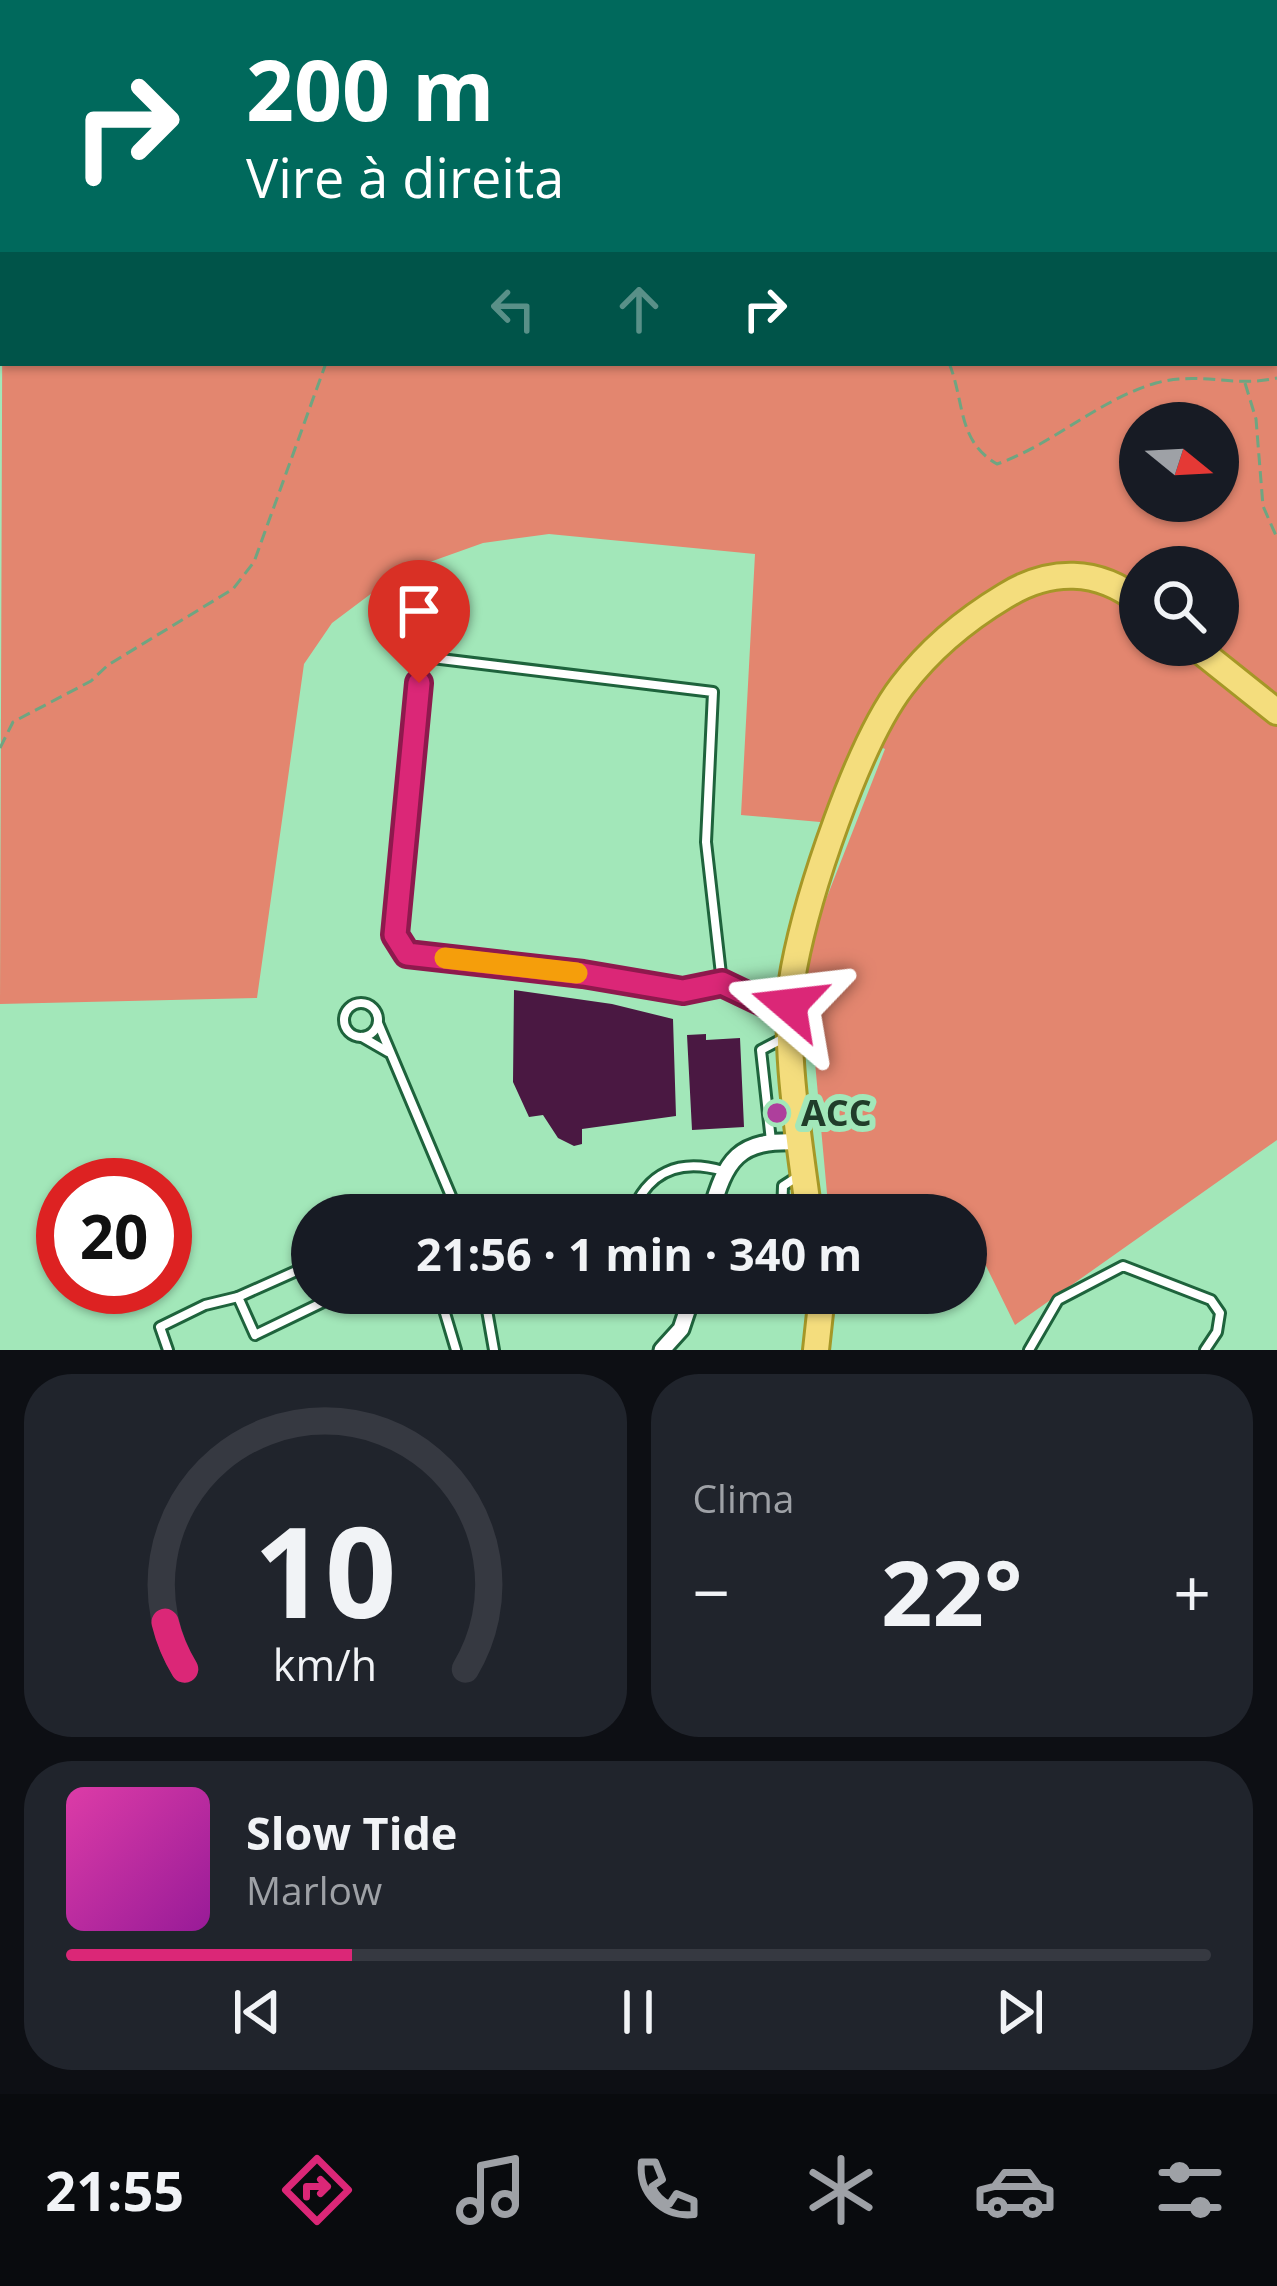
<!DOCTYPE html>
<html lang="pt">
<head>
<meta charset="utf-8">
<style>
	:root { --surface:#171b24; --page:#20242c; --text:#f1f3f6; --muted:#9ea1a6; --line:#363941; --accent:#db2777 }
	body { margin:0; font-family:"Open Sans",sans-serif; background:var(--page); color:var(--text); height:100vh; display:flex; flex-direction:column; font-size:45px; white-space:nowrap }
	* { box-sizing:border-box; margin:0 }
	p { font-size:39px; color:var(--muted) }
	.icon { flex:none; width:66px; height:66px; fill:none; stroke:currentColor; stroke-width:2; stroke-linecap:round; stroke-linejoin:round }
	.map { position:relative; height:1350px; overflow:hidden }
	.panel { display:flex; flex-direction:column; gap:24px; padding:24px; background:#0d0f14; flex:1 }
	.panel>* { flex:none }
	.banner { position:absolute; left:0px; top:0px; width:1278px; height:366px; box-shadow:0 3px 9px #0004; background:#00695c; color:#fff; overflow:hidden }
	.needle { width:78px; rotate:108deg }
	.tools { position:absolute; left:1119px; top:402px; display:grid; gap:24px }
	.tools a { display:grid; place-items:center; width:120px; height:120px; border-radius:50%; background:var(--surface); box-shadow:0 3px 9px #0004; font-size:60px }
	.speed { position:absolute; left:36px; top:1158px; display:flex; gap:24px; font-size:60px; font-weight:700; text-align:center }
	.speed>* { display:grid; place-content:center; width:156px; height:156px; border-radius:50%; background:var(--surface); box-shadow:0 3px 9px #0004; line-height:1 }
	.speed .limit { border:18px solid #d22; background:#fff; color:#111 }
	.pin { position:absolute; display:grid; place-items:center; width:102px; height:102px; color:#fff; margin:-123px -51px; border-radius:50% 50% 50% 0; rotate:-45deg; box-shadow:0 0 12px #0007 }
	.pin .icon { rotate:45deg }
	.me { position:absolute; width:132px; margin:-66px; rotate:287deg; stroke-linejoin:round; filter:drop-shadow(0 0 9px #0008) }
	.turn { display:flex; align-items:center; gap:42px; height:252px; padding:0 48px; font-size:54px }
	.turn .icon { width:156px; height:156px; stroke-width:2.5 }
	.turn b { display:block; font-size:84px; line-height:102px }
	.lanes { display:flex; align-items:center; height:114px; padding:0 48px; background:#0003; justify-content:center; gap:60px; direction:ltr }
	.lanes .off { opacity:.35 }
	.big { font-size:90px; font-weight:700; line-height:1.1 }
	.panel .card { flex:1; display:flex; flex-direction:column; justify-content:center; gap:18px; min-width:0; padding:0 42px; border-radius:48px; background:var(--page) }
	.panel .dial { align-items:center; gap:0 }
	.dial svg { height:312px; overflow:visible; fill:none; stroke:var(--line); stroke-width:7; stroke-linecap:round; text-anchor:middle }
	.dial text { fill:var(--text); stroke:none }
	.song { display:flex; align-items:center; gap:36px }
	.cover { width:144px; height:144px; border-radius:18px; background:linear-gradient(135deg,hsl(320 70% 55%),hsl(300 70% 35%)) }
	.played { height:12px; border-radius:6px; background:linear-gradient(90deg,var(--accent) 25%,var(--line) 25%) }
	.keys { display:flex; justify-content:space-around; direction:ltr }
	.heat { display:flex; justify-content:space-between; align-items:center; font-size:66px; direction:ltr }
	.panel .tiles { flex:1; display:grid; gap:24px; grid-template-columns:1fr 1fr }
	.card:last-child { grid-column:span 2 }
	.trip { position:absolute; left:291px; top:1194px; width:696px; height:120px; border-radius:60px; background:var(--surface); box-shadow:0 3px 9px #0004; font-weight:700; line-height:120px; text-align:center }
	.tabs { display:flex; height:192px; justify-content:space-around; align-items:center; background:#090b0e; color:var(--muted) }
	.tabs .icon { width:84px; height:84px }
	.tabs .current { color:var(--accent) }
	.tabs b { font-size:54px; color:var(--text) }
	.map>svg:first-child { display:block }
	.green { fill:#e3866f; fill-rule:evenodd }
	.building { fill:#4a1842 }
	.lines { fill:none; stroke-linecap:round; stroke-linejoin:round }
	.service-casing { stroke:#1e633c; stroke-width:14 }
	.minor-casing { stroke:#1e633c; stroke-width:21 }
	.primary-casing { stroke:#a59727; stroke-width:30 }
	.path { stroke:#6fa581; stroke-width:3; stroke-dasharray:12 6; stroke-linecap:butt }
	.service { stroke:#fff; stroke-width:8 }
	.minor { stroke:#fff; stroke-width:15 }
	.primary { stroke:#f4dd7d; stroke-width:24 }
	.route-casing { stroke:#8e194d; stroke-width:30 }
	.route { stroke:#db2777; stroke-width:21 }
	.slow { stroke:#f59e0b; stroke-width:21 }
	.poi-dot { fill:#ae3f9c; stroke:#a2e7b9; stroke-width:4.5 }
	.labels { text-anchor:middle; stroke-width:12; stroke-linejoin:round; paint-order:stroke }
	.poi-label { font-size:36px; font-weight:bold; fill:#203d2a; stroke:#a2e7b9; text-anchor:start }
</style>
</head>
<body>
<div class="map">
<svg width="1277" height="1350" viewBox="0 0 1277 1350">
	<rect width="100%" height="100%" fill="#a2e7b9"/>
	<!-- green -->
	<path class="green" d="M172 0H1277V1140L1015 1325 966 1225V1215L958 1210 945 1215H829L805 953 885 749 863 739 831 823 741 815 755 554 549 534 483 543 413 568 372 593 332 623 304 664 257 998 0 1004 3 124V363H1275V3H167ZM1140 423H1218V501H1140ZM1140 567H1218V645H1140Z"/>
	<!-- building -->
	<g class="building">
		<polygon points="514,990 612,1004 673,1019 676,1116 582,1129 582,1144 574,1146 558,1138 543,1115 529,1117 513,1082"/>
		<polygon points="706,1034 706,1040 740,1038 744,1127 692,1130 687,1035"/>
	</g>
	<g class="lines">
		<!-- service casing -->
		<g class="service-casing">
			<g id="service">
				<polyline points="722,983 683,991 583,973 407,954 395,935 415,709 424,657 713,692 706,842 722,983 767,1004 788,1005"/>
				<circle cx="361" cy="1020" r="17"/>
				<polyline points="378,1023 459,1215"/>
				<polyline points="362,1037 388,1052"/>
				<polyline points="771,1141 761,1050 784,1038"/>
				<path d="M631 1215C647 1172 679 1158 723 1171"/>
				<polyline points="782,1215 783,1186 797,1177"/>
				<polyline points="312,1264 238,1297 255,1335 342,1293"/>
				<polyline points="439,1293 456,1350"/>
				<polyline points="484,1293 494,1350"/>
				<polyline points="168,1350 160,1327 205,1305 238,1297"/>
				<polyline points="1029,1350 1058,1300 1123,1266 1211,1300 1220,1313 1217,1332 1205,1350"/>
			</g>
		</g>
		<!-- minor casing -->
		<g class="minor-casing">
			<g id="minor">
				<path d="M710 1215C726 1159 737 1139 800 1142"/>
				<polyline points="662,1350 681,1329 693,1293"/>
			</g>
		</g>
		<!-- primary casing -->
		<g class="primary-casing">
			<g id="primary">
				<polyline points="1193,645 1277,712"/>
				<path d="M809 1215C800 1145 781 1035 794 968 808 894 857 745 902 686 930 649 965 620 1005 596 1050 568 1098 568 1140 602"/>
				<polyline points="816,1350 820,1313 818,1293"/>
			</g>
		</g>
		<!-- path -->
		<g class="path">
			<polyline points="529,3 530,0"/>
			<polyline points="0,222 3,218"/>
			<path d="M949 363C965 402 957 441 997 464 1052 445 1098 400 1156 383 1201 371 1234 388 1277 378"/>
			<polyline points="1245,383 1256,419 1263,506 1277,538"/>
			<polyline points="0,748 13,722 91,681 108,665 233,589 254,562 326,363"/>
		</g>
		<!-- service -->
		<use href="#service" class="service"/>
		<!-- minor -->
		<use href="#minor" class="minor"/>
		<!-- primary -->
		<use href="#primary" class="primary"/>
	</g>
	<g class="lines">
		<!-- route casing -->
		<g class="route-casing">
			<polyline id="route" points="419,683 395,935 407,954 583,974 683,991 722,983 766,1004 789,1005"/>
		</g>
		<!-- route -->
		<use href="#route" class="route"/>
		<!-- slow -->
		<polyline class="slow" points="445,958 577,973"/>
	</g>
	<!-- markers -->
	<circle class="poi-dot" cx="777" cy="1113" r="12"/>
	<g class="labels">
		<!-- poi labels -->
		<g class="poi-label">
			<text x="801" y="1126">ACC</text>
		</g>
	</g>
</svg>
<div class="tools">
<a><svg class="needle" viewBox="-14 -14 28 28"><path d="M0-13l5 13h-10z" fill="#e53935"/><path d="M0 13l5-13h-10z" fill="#9ea1a6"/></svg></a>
<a><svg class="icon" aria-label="search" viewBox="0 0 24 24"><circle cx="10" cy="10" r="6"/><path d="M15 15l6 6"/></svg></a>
</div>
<div class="speed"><div class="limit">20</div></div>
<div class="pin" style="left:419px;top:683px;background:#d93025"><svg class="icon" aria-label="arrive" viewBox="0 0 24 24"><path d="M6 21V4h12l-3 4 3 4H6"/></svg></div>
<svg class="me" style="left:789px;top:1005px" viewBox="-20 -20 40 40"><path d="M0-17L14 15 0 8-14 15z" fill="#db2777" stroke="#fff" stroke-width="4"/></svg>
<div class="trip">21:56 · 1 min · 340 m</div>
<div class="banner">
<div class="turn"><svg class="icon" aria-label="right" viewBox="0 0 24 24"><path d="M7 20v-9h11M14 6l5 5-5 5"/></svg><div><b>200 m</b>Vire à direita</div></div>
<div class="lanes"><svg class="icon off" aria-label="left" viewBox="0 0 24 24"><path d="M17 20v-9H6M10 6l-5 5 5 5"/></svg><svg class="icon off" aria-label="ahead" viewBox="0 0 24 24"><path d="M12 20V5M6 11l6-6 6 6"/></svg><svg class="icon" aria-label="right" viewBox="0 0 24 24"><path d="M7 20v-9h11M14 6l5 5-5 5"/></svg></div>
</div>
</div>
<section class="panel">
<div class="tiles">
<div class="card dial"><svg viewBox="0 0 100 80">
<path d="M14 69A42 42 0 1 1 86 69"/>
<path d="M14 69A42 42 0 0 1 9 57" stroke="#db2777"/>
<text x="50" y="56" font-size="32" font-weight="700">10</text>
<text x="50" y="72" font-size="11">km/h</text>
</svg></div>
<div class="card"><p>Clima</p>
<div class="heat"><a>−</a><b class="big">22°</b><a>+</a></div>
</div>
<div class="card">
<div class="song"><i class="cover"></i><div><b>Slow Tide</b><p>Marlow</p></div></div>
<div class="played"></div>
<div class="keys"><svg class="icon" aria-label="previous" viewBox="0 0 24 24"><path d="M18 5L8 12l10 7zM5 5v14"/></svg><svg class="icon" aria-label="pause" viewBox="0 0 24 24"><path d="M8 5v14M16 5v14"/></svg><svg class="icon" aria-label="next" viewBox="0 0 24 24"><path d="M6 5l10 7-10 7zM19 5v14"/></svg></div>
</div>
</div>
</section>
<nav class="tabs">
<b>21:55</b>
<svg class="icon current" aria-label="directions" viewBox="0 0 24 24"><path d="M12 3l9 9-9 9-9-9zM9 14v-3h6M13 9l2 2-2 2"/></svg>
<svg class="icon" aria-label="music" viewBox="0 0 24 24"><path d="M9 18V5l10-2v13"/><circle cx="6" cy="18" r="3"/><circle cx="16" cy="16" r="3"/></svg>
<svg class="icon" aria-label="phone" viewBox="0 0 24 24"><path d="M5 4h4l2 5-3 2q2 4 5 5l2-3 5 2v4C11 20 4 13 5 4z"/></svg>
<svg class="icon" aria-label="climate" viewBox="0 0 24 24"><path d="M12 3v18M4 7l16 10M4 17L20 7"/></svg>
<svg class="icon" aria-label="car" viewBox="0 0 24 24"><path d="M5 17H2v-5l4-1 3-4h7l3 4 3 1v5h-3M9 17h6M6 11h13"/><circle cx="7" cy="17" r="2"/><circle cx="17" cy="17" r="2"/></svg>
<svg class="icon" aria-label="filters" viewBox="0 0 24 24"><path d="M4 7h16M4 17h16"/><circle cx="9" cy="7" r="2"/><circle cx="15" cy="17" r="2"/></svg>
</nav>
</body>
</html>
